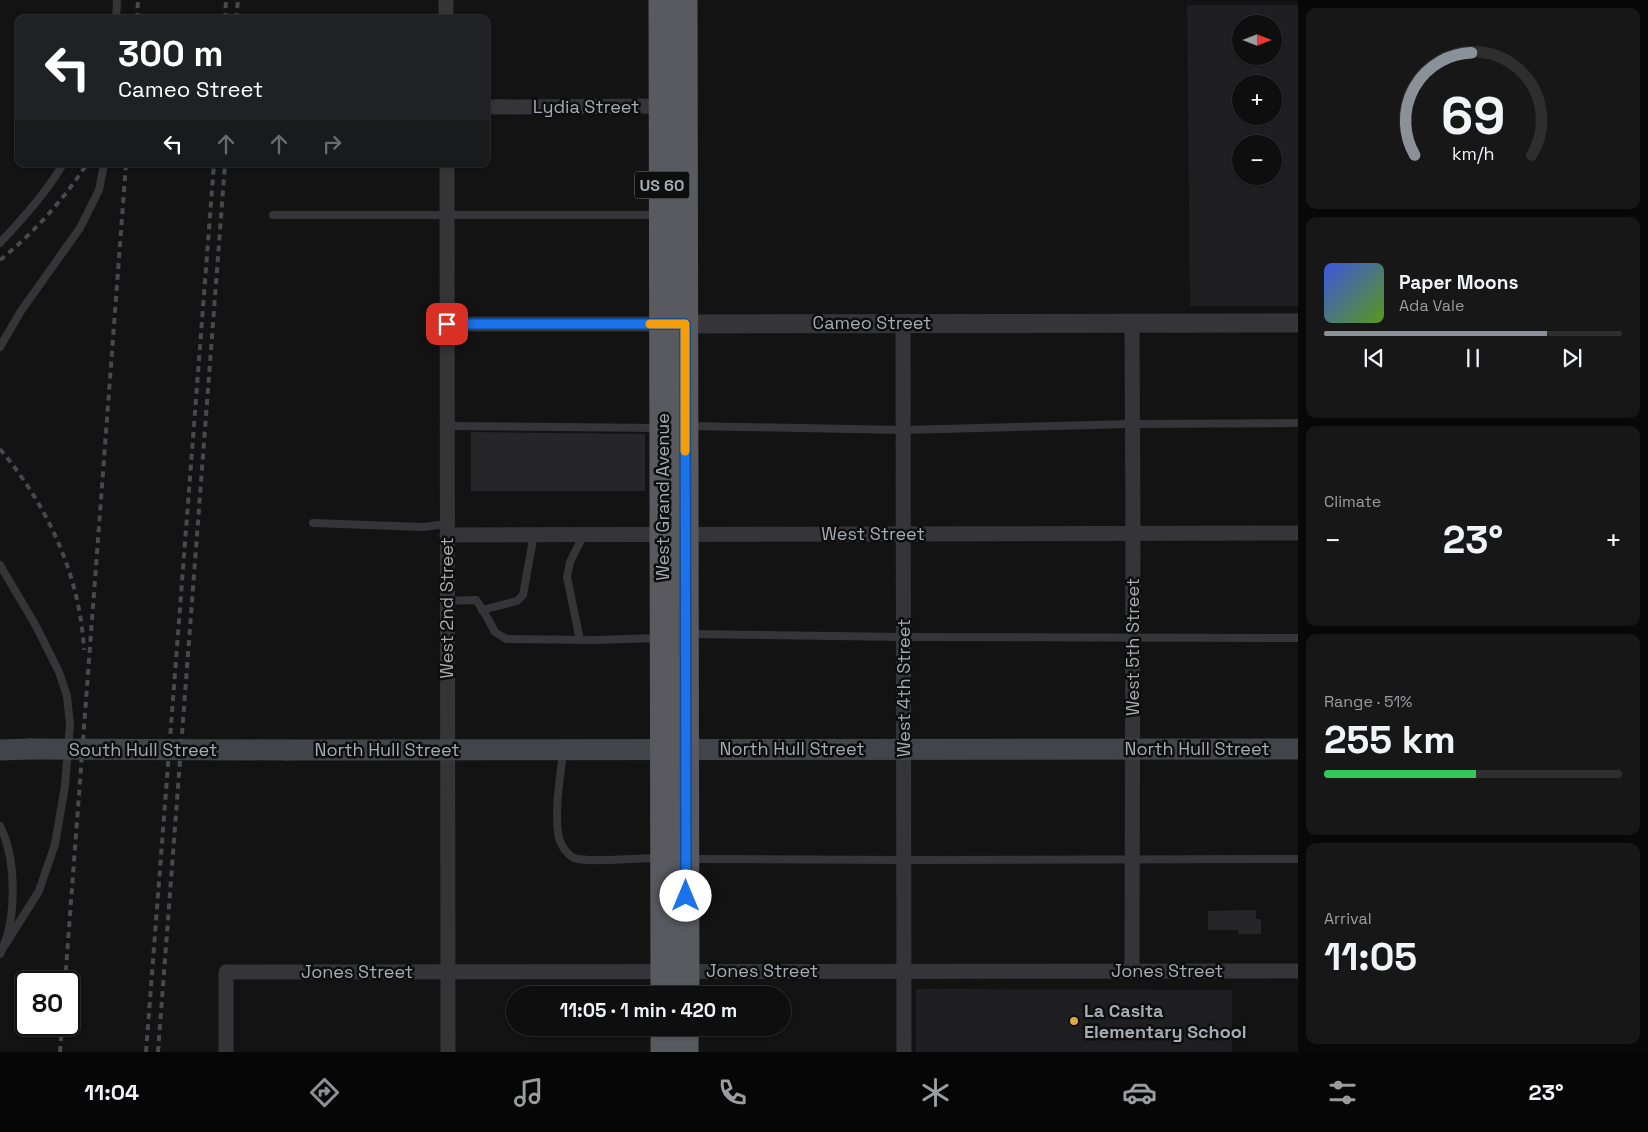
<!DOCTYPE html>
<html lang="en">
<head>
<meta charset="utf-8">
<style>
	:root { --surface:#0e0e0f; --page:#171718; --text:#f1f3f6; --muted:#9b9c9e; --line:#2e2e2f; --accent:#8c9099 }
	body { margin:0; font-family:"Space Grotesk",sans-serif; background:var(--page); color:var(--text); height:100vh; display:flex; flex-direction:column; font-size:19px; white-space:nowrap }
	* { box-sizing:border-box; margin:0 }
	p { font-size:16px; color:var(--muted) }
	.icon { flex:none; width:28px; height:28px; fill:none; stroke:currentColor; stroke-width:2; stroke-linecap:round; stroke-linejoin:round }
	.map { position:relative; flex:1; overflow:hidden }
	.panel { display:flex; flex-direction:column; gap:8px; padding:8px; background:#080808; width:350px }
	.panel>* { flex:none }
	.banner { position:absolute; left:15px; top:15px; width:475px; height:152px; border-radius:10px; box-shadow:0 1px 4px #0004,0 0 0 1px var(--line); background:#202124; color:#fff; overflow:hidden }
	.needle { width:32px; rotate:90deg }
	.fabs { position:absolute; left:1232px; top:15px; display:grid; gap:10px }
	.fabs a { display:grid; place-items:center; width:50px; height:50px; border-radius:50%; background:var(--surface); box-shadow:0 1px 4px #0004,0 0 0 1px var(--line); font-size:25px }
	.speed { position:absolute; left:15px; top:971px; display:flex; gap:10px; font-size:25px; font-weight:700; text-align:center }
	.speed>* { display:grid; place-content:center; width:65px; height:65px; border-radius:50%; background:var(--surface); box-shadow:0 1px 4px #0004,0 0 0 1px var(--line); line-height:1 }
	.speed .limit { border:2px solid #111; border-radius:8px; background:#fff; color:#111 }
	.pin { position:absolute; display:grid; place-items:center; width:42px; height:42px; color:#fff; margin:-21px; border-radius:10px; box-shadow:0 2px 8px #0006 }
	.me { position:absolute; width:55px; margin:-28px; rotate:0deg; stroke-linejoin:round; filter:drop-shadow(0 0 4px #0008) }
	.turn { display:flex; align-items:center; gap:18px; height:105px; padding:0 20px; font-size:22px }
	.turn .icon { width:65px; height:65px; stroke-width:2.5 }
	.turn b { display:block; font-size:35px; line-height:42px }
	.lanes { display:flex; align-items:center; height:48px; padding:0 20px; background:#0003; justify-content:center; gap:25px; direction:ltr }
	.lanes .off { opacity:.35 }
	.big { font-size:38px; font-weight:800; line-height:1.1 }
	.panel .card { flex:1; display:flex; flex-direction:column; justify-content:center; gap:8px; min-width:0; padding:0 18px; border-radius:10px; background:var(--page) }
	.panel .dial { align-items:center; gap:0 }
	.dial svg { height:130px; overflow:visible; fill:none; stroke:var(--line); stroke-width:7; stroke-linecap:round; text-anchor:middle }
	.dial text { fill:var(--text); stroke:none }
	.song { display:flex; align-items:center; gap:15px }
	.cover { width:60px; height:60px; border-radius:8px; background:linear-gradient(135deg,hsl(230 70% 55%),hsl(90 70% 35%)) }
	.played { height:5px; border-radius:2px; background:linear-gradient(90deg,var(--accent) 75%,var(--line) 75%) }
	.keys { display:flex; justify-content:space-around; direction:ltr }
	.heat { display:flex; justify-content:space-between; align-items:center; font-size:28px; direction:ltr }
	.charge { height:8px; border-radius:4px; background:linear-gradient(90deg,#34c759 51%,var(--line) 0) }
	.trip { position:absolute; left:506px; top:986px; width:285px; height:50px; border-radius:25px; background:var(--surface); box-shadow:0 1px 4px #0004,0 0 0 1px var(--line); font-weight:800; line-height:50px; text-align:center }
	.tab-bar { display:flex; height:80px; justify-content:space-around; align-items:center; background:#060606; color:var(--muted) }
	.tab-bar .icon { width:35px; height:35px }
	.tab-bar .active { color:var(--accent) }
	.tab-bar b { font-size:22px; color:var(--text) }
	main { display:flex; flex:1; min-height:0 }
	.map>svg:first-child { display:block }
	.built { fill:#1f1f21; fill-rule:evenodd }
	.building { fill:#262628 }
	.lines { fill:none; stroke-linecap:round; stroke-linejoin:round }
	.service { stroke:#353539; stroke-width:8 }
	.minor { stroke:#353539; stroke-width:15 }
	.tertiary { stroke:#353539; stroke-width:19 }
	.secondary { stroke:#434449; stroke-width:21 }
	.trunk { stroke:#595a60; stroke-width:25 }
	.rail { stroke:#48494e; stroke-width:4; stroke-dasharray:6 5; stroke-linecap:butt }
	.secondary-bridge { stroke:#434449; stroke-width:21 }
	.route-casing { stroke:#114b97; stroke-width:12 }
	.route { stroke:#1a73e8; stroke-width:9 }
	.slow { stroke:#f59e0b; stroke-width:9 }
	.poi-dot { fill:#daa746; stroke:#0e0e0f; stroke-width:2 }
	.labels { text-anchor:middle; stroke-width:5; stroke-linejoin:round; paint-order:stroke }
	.shield { fill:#0e0e0f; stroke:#787b82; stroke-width:1 }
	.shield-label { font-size:16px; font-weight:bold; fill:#a6aab3 }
	.street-label { font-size:18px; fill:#a6aab3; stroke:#0e0e0f }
	.poi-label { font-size:18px; font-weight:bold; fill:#a6aab3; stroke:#0e0e0f; text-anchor:start }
</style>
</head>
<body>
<main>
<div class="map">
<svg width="1298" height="1052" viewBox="0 0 1298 1052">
	<rect width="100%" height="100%" fill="#131314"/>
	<!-- built -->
	<g class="built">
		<path d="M1187 5H1298V306H1190ZM1241 24H1274V56H1241ZM1241 84H1274V116H1241ZM1241 144H1274V176H1241Z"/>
		<polygon points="916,989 1232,990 1232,1052 916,1052"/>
	</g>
	<!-- building -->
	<g class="building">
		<polygon points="471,432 645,434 645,491 471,491"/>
		<polygon points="1256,910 1256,919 1261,919 1261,934 1238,934 1238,930 1208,930 1208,911"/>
	</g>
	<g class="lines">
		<!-- service -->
		<g class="service">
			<polyline points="116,19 117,0"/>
			<polyline points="273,215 659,215"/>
			<path d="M0 243C23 218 46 193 63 164"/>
			<polyline points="0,347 21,311 80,228 99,190 104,164"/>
			<polyline points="447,426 658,428"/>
			<polyline points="690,426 903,430 1132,424 1298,423"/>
			<polyline points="313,523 423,527 447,524"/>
			<polyline points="0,565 36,626 59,672 67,696 70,725 65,786 55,844 39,891 5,945"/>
			<polyline points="447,601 476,600 484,612 495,632 506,639 596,640 659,638"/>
			<polyline points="482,610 517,601 523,595 534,534"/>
			<polyline points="690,634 903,637 1298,638"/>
			<polyline points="580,640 567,577 570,562 584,534"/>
			<path d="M563 752C560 778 555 807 558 833 559 842 565 853 574 858 586 863 643 858 658 858"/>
			<path d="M0 826C17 859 17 922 0 954"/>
			<polyline points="691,859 904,860 1298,859"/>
		</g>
		<!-- minor -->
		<g class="minor">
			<polyline points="446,0 446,19"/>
			<polyline points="486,107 667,106"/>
			<polyline points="447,164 448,1052"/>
			<polyline points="903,323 904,1052"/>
			<polyline points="1132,323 1133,533 1132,971"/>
			<polyline points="447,324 663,324"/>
			<polyline points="447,535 1298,533"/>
			<polyline points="226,1052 226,972 1298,971"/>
		</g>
		<!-- tertiary -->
		<polyline class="tertiary" points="674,324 1298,323"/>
		<!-- secondary -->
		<g class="secondary">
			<polyline points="0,750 31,749"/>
			<polyline points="287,750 1298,749"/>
		</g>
		<!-- trunk -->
		<g class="trunk">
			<polyline points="661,0 663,995"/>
			<polyline points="685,0 687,995"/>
			<polyline points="686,1028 686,1052"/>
			<polyline points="663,1052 663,1028"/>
		</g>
		<!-- rail -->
		<g class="rail">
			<polyline points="137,19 138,0"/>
			<polyline points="225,19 226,0"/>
			<polyline points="236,19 238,0"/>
			<path d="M0 260C34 233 63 200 87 164"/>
			<path d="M0 449C48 506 80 576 84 650"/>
			<polyline points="65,982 126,164"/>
			<polyline points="60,1052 62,1025"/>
			<polyline points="146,1052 214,164"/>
			<polyline points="158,1052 225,164"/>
		</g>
		<!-- secondary-bridge -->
		<polyline class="secondary-bridge" points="31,749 287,750"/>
	</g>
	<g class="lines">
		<!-- route casing -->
		<g class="route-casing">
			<polyline id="route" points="447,324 685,324 686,896"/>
		</g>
		<!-- route -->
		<use href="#route" class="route"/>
		<!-- slow -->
		<polyline class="slow" points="650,324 685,324 685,451"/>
	</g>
	<!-- markers -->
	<circle class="poi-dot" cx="1074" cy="1021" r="5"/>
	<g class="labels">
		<!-- shield labels -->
		<rect class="shield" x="634.5" y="171.5" width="55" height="27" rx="4"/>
		<g class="shield-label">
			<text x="662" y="191">US 60</text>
		</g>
		<!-- street labels -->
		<g class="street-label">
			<text x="586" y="113">Lydia Street</text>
			<text x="872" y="329">Cameo Street</text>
			<text transform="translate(663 497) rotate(-90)" y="6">West Grand Avenue</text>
			<text x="873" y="540">West Street</text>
			<text transform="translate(447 608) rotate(-90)" y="6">West 2nd Street</text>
			<text transform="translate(1133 647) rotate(-90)" y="6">West 5th Street</text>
			<text transform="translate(904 688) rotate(-90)" y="6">West 4th Street</text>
			<text x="792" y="755">North Hull Street</text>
			<text x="1197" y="755">North Hull Street</text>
			<text x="143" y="756">South Hull Street</text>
			<text x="387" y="756">North Hull Street</text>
			<text x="762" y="977">Jones Street</text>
			<text x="1167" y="977">Jones Street</text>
			<text x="357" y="978">Jones Street</text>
		</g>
		<!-- poi labels -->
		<g class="poi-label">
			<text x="1084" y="1017">La Casita<tspan x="1084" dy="21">Elementary School</tspan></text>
		</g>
	</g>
</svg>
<div class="fabs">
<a><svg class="needle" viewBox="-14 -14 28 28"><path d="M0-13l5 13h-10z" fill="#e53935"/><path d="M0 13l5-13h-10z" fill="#9b9c9e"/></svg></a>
<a>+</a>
<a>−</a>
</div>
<div class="speed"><div class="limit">80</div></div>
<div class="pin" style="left:447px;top:324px;background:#d93025"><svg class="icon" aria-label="arrive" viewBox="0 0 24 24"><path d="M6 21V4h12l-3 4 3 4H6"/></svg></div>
<svg class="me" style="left:686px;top:896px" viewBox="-20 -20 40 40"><circle r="19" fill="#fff"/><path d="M0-13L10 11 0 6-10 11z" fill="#1a73e8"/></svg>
<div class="trip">11:05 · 1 min · 420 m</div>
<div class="banner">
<div class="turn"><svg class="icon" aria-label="left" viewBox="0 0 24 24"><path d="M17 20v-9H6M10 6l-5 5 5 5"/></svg><div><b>300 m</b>Cameo Street</div></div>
<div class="lanes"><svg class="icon" aria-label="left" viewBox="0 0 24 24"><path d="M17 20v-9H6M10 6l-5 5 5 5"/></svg><svg class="icon off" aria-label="ahead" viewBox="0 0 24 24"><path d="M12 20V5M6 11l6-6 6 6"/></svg><svg class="icon off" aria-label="ahead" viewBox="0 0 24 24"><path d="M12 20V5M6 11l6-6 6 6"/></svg><svg class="icon off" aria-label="right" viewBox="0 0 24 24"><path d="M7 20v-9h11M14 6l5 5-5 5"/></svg></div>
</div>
</div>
<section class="panel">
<div class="card dial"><svg viewBox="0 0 100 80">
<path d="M14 69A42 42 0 1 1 86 69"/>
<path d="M14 69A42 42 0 0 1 49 6" stroke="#8c9099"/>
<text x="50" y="56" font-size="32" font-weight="700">69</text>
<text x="50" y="72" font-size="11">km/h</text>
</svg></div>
<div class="card">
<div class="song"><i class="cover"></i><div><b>Paper Moons</b><p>Ada Vale</p></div></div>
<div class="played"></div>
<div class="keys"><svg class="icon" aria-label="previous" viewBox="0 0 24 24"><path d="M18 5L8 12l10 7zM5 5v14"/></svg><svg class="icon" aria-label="pause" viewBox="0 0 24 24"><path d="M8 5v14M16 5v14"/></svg><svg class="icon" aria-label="next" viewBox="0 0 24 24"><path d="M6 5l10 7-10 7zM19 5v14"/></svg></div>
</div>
<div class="card"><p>Climate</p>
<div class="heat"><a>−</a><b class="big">23°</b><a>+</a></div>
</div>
<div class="card"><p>Range · 51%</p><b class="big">255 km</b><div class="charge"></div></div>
<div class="card"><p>Arrival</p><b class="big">11:05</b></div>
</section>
</main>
<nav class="tab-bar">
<b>11:04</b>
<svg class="icon active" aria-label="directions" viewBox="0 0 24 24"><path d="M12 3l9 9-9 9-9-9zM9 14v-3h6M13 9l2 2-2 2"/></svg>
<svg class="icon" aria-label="music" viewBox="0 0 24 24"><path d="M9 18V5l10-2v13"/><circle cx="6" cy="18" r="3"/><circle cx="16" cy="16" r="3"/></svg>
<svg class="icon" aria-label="phone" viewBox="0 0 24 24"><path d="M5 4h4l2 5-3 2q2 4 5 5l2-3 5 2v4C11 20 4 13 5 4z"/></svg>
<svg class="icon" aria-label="climate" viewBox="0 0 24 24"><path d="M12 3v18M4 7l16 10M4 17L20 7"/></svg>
<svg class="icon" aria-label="car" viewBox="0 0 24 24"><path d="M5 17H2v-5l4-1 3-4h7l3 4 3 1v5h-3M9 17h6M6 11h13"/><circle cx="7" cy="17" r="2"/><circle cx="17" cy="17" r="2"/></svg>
<svg class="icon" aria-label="filters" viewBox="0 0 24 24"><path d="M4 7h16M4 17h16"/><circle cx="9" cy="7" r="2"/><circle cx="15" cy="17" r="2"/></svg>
<b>23°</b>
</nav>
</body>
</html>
